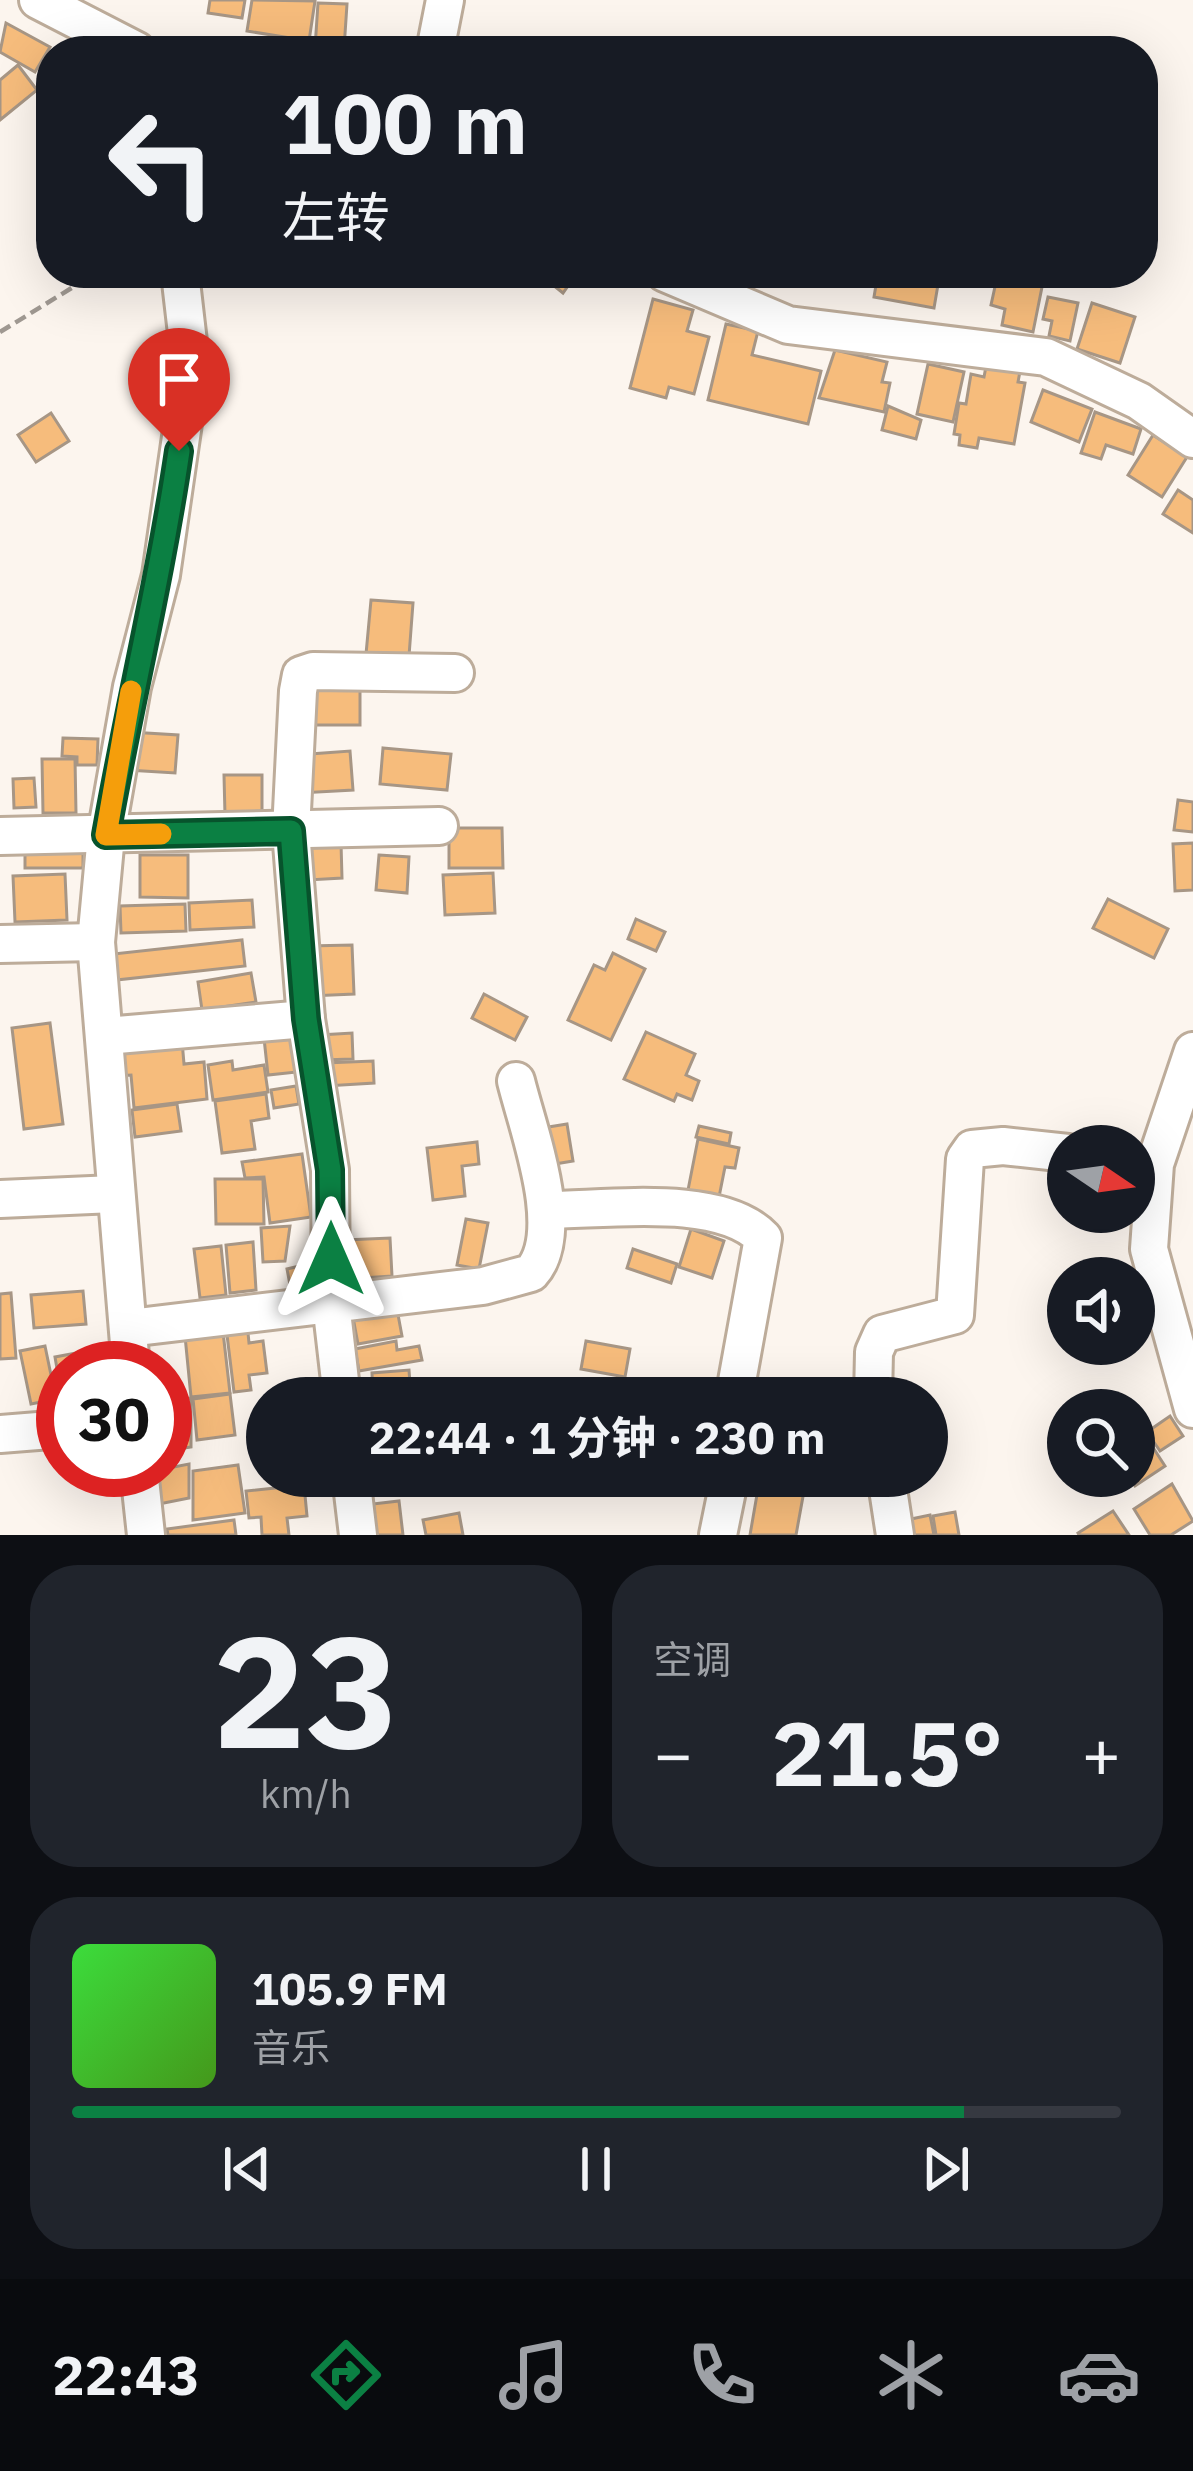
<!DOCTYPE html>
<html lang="zh">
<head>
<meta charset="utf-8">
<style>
	:root { --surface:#171b24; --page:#20242c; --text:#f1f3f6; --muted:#9ea1a6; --line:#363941; --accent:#0b8043 }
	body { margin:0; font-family:"IBM Plex Sans","Noto Sans SC",sans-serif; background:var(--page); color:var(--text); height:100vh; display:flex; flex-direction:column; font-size:45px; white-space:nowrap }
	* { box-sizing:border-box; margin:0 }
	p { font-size:39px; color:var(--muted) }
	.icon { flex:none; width:66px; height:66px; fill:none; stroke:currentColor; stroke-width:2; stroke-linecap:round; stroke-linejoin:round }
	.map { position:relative; height:1535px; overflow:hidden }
	.panel { display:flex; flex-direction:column; gap:30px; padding:30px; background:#0d0f14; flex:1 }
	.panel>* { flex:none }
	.banner { position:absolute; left:36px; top:36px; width:1122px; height:252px; border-radius:48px; box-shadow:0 12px 48px #0002; background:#171b24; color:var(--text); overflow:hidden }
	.needle { width:78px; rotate:103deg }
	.tools { position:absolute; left:1047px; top:1125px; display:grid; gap:24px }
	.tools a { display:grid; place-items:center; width:108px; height:108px; border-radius:50%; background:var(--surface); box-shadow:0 12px 48px #0002; font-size:60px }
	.speed { position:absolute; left:36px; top:1341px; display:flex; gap:24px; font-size:60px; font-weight:700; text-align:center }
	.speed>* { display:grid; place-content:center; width:156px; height:156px; border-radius:50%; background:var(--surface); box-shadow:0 12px 48px #0002; line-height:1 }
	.speed .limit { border:18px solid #d22; background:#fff; color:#111 }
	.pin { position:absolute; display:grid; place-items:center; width:102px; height:102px; color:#fff; margin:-123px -51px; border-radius:50% 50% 50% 0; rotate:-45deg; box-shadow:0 0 12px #0007 }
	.pin .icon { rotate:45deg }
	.me { position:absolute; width:132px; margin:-66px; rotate:0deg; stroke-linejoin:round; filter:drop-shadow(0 0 9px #0008) }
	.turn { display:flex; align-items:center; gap:42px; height:252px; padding:0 48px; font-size:54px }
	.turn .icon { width:156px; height:156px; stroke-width:2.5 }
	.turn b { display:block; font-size:84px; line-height:102px }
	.big { font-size:90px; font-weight:700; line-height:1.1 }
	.panel .tile { flex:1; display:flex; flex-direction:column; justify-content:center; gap:18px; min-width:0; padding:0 42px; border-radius:48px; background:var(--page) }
	.panel .dial { align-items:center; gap:0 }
	.dial b { font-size:156px; line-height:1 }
	.song { display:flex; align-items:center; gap:36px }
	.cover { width:144px; height:144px; border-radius:18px; background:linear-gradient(135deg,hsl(120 70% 55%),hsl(100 70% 35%)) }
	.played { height:12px; border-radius:6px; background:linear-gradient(90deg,var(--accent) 85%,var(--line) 85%) }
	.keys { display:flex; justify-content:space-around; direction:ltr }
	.heat { display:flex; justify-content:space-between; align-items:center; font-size:66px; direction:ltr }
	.panel .tiles { flex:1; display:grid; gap:30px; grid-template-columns:1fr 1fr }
	.tile:last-child { grid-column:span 2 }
	.trip { position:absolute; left:246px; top:1377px; width:702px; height:120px; border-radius:60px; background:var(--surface); box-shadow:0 12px 48px #0002; font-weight:700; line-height:120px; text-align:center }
	.tabs { display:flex; height:192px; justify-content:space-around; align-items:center; background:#090b0e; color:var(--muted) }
	.tabs .icon { width:84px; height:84px }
	.tabs .selected { color:var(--accent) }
	.tabs b { font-size:54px; color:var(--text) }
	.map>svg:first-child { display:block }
	.building { fill:#f6bc7c; stroke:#a79685; stroke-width:3 }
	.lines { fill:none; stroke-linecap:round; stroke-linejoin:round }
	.minor-casing { stroke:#bdac9a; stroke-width:42 }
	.path { stroke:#9f9891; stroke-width:4.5; stroke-dasharray:12 6; stroke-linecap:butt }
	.minor { stroke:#fff; stroke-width:36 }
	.route-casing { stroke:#07532c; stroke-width:30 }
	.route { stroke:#0b8043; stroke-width:21 }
	.slow { stroke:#f59e0b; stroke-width:21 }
</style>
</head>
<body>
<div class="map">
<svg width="1193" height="1535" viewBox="0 0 1193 1535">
	<rect width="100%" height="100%" fill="#fcf5ee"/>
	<!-- building -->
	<g class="building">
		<polygon points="210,0 245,0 242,18 208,13"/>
		<polygon points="252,0 315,1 309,41 247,31"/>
		<polygon points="318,3 347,4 344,49 315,48"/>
		<polygon points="6,23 50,47 35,72 0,52"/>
		<polygon points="18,65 37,90 0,120 0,80"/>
		<polygon points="538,273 577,273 563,293"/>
		<polygon points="878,273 940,273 934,308 874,297"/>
		<polygon points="998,273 1044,277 1033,332 1002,325 1005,309 991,305"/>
		<polygon points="1048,297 1078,303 1070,341 1049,336 1052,321 1043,319"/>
		<polygon points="653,299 693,310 687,331 709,337 694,394 669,387 666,398 630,388"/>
		<polygon points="1092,303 1135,317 1120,363 1077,349"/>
		<polygon points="726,324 758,331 752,355 821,371 808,424 708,400"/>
		<polygon points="835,350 887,362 882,382 890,383 884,412 819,398"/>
		<polygon points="988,356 1022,361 1018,382 1025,383 1014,444 979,438 977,448 959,445 960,435 954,434 959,403 966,404 971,374 984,377"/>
		<polygon points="928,364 964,372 953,422 917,414"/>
		<polygon points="1043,390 1092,409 1079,442 1031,422"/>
		<polygon points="888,406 921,420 916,439 882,430"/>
		<polygon points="1095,412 1141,429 1133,454 1106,445 1101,459 1081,453"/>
		<polygon points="51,413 69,441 36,462 18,435"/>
		<polygon points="1153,435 1187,457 1162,497 1128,475"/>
		<polygon points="1178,490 1193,500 1193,533 1163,514"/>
		<polygon points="371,600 413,603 408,669 365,665"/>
		<polygon points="313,685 360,685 360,725 314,725"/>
		<polygon points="130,732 178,735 175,773 128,770"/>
		<polygon points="63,738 98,739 97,765 77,765 77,757 62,756"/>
		<polygon points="383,748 451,754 447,790 380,784"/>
		<polygon points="350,751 353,790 300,793 297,755"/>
		<polygon points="42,759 75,759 76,813 43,813"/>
		<polygon points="224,775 262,775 262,814 225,815"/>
		<polygon points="34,778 36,807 14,808 13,779"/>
		<polygon points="1178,800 1193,802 1193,832 1174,830"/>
		<polygon points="449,828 502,828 503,868 449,868"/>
		<rect x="25" y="842" width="58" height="26"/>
		<polygon points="341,843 342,878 308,880 307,844"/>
		<polygon points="1193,843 1193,890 1175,891 1173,844"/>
		<polygon points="140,855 188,855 188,898 140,897"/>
		<polygon points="379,855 409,857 407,893 376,890"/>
		<polygon points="493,873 495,913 445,915 443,875"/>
		<polygon points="65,874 67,920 15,922 13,876"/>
		<polygon points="1108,899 1168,929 1154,958 1093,928"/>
		<polygon points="252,900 254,927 190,930 189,903"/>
		<polygon points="185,904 186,931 121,933 120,906"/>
		<polygon points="636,919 665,932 656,951 628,939"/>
		<polygon points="242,940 245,966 107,981 104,955"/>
		<polygon points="352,945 354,994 310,996 308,946"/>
		<polygon points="613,953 645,969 611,1040 568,1020 594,965 605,970"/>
		<polygon points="251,973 256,1002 202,1010 198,982"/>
		<polygon points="484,994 527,1017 515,1040 472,1018"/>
		<polygon points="50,1023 63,1124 24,1129 12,1028"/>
		<polygon points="292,1026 297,1072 268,1075 263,1029"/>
		<polygon points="646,1032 695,1054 686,1075 699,1081 692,1100 677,1094 674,1101 624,1079"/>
		<polygon points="352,1033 353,1059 321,1060 320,1035"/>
		<polygon points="182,1041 184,1064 204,1062 207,1099 134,1108 131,1075 114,1076 112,1047"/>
		<polygon points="232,1061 233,1070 264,1065 268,1092 213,1100 208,1065"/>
		<polygon points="373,1061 374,1083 326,1086 325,1063"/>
		<polygon points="296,1086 299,1104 274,1108 271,1090"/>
		<polygon points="266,1094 269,1118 251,1121 255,1149 222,1153 215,1101"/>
		<polygon points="177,1104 181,1131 135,1137 132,1110"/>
		<polygon points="567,1124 573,1161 543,1166 536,1129"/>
		<polygon points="699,1126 731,1133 729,1144 696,1137"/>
		<polygon points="698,1139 739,1148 735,1168 725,1167 719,1197 688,1190"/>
		<polygon points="477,1142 479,1164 462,1166 465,1196 433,1200 427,1148"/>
		<polygon points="302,1154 311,1217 270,1223 264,1177 245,1178 242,1162"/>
		<polygon points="215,1179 263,1179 264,1224 216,1224"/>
		<polygon points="466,1219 488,1223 479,1269 457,1265"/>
		<polygon points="290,1226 285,1261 263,1262 261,1228"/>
		<polygon points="691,1229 724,1241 712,1278 679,1267"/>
		<polygon points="390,1238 392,1276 347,1279 345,1240"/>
		<polygon points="253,1242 256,1290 230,1293 226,1245"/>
		<polygon points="221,1246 226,1295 200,1298 194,1249"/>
		<polygon points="633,1249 677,1264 671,1283 627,1268"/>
		<polygon points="312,1263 314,1279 290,1285 287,1269"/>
		<polygon points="83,1291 86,1324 34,1328 31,1295"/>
		<polygon points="11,1293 16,1358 0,1359 0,1294"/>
		<polygon points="396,1304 402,1336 358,1344 352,1312"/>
		<polygon points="223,1332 230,1393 191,1397 185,1336"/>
		<polygon points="248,1333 249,1343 263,1341 267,1373 249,1375 251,1390 234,1392 227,1335"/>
		<polygon points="396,1341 397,1350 419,1346 422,1360 359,1371 355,1349"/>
		<polygon points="586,1341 630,1349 625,1377 581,1369"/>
		<polygon points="45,1346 56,1399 31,1404 20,1351"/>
		<polygon points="92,1350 95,1368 63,1368 62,1398 55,1357"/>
		<polygon points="409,1370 411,1398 373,1398 372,1373"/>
		<polygon points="230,1394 235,1435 197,1440 193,1399"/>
		<polygon points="191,1398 191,1447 165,1451 165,1402"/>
		<polygon points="1170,1416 1183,1436 1160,1451 1147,1432"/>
		<polygon points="1143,1432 1165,1466 1135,1486 1129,1476 1134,1476 1134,1438"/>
		<polygon points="189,1464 189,1498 159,1504 153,1471"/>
		<polygon points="238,1465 245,1513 193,1520 193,1471"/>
		<polygon points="355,1476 394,1476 396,1491 357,1495"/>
		<polygon points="759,1483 804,1491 796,1535 750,1535"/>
		<polygon points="1172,1484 1193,1521 1171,1535 1150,1535 1134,1509"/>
		<polygon points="304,1485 307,1516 287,1518 289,1535 262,1535 261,1517 249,1518 246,1491"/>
		<polygon points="399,1501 403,1535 367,1535 364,1505"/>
		<polygon points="1113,1511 1129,1535 1079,1535 1078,1533"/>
		<polygon points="955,1512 959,1535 936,1535 933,1516"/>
		<polygon points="459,1513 463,1535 426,1535 423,1520"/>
		<polygon points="930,1515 934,1535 900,1535 897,1522"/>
		<polygon points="234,1520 236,1535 168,1535 167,1529"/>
	</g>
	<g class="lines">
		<!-- minor casing -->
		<g class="minor-casing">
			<g id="minor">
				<polyline points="38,0 137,51"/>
				<polyline points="435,51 445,0"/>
				<polyline points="665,273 788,325 1046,357 1139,401 1193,439"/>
				<polyline points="0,836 439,826"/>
				<polyline points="0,944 96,942"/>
				<polyline points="105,1036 306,1019"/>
				<polyline points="1193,1051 1155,1164 1149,1249 1193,1409"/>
				<polyline points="0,1199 114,1194"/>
				<path d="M547 1210C605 1210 720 1193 763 1238L734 1398"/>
				<path d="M129 1328 483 1286 531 1273C568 1233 528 1130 516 1081"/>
				<polyline points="131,1368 96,942 106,835 132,687 161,575 191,368 180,273"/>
				<polyline points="342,1398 331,1303 330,1170 306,1019 291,831 298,691 301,675 313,671 455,673"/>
				<polyline points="873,1398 874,1352 882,1334 955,1315 965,1159 972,1149 1003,1146 1068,1153"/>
				<polyline points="0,1434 63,1429"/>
				<polyline points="139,1470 146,1535"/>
				<polyline points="351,1476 358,1535"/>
				<polyline points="886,1476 895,1535"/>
				<polyline points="718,1535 730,1476"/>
			</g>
		</g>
		<!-- path -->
		<polyline class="path" points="0,332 96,273"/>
		<!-- minor -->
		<use href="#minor" class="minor"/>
	</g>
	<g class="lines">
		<!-- route casing -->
		<g class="route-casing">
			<path id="route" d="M179 451C160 580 129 706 106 835L291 831 306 1019 330 1170 331 1259"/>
		</g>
		<!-- route -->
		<use href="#route" class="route"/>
		<!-- slow -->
		<polyline class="slow" points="131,691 106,835 161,834"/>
	</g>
</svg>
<div class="tools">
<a><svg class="needle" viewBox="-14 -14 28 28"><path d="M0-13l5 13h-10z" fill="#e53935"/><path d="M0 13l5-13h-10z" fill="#9ea1a6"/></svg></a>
<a><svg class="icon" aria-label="sound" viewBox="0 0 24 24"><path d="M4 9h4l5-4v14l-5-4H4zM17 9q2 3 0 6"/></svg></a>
<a><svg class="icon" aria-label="search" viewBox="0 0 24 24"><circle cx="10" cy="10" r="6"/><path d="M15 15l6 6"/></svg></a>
</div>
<div class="speed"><div class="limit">30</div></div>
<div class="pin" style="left:179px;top:451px;background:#d93025"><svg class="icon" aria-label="arrive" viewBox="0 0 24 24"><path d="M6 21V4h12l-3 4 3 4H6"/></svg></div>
<svg class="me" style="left:331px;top:1259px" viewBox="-20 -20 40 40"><path d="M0-17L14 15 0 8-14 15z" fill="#0b8043" stroke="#fff" stroke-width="4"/></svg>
<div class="trip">22:44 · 1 分钟 · 230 m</div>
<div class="banner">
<div class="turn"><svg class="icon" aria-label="left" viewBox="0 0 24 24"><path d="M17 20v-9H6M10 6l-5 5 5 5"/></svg><div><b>100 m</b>左转</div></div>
</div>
</div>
<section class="panel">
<div class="tiles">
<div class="tile dial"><b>23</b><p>km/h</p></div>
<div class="tile"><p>空调</p>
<div class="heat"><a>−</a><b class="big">21.5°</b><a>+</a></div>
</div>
<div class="tile">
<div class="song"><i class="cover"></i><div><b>105.9 FM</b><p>音乐</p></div></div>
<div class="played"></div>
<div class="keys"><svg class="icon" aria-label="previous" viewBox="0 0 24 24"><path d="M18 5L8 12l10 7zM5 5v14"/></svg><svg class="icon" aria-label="pause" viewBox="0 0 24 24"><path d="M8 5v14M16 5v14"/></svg><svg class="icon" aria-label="next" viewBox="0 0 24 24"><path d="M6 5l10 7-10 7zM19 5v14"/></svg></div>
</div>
</div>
</section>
<nav class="tabs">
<b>22:43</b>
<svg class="icon selected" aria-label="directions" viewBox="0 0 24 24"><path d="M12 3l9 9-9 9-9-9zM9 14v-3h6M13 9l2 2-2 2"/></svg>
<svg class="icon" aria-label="music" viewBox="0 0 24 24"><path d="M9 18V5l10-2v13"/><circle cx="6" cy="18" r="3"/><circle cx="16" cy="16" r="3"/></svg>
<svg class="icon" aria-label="phone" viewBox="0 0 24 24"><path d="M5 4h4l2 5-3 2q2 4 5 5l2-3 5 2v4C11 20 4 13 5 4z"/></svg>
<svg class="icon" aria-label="climate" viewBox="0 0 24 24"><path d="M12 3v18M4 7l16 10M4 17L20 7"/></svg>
<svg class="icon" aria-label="car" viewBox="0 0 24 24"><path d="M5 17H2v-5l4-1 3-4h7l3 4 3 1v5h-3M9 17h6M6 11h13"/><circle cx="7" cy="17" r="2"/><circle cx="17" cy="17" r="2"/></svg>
</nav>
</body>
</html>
